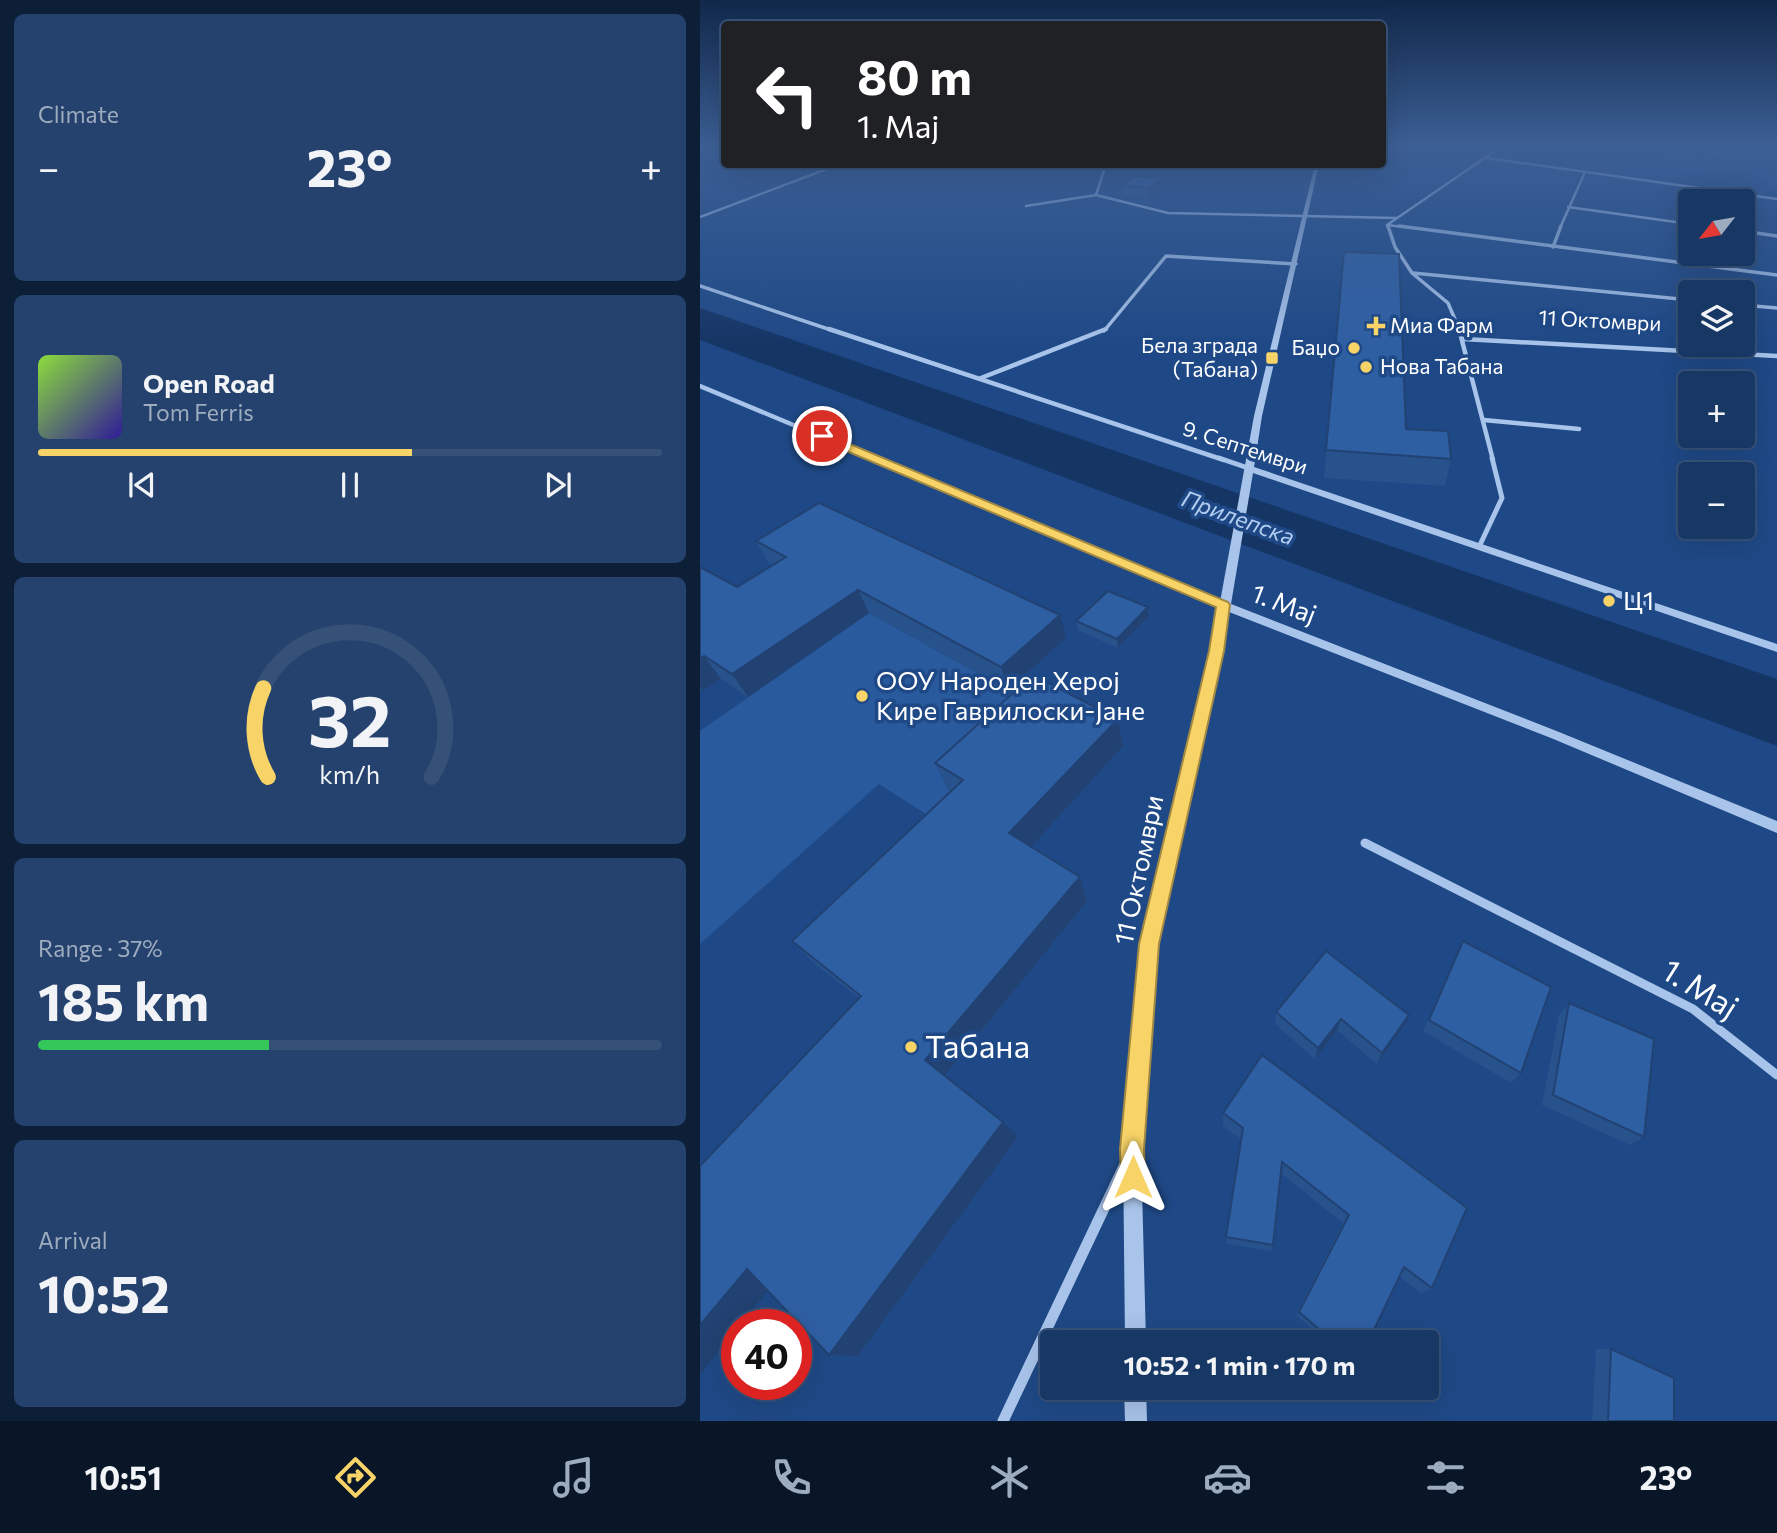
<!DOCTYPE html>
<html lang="en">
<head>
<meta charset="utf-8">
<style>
	:root { --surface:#173764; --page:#24426d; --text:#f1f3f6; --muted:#9eacbf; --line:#365178; --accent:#f8d368 }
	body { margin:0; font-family:Commissioner,sans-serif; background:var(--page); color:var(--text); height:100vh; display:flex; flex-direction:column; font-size:26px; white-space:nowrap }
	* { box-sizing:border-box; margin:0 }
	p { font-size:23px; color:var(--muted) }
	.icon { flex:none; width:38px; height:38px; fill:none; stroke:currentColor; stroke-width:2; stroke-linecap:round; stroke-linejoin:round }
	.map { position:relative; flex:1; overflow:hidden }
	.drawer { display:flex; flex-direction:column; gap:14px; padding:14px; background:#0d1e37; width:700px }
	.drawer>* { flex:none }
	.guide { position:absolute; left:21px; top:21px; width:665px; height:147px; border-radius:7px; box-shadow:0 7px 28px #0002,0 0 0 2px var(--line); background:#202124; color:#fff; overflow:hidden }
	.needle { width:46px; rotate:239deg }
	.fabs { position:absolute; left:978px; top:189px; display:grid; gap:14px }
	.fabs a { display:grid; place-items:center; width:77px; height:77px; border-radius:7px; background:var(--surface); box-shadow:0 7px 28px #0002,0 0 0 2px var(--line); font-size:35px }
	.speed { position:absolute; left:21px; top:1309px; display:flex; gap:14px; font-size:35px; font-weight:700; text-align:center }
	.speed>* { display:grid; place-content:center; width:91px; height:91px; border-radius:50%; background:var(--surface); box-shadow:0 7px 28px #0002,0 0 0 2px var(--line); line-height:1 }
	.speed .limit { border:10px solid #d22; background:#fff; color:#111 }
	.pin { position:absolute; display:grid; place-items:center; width:60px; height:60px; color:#fff; margin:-30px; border:4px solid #fff; border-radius:50%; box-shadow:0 2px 7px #0007 }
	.me { position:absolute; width:77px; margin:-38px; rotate:0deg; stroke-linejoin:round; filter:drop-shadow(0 0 5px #0008) }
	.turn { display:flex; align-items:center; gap:24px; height:147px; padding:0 21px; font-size:32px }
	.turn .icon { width:91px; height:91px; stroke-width:2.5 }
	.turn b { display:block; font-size:49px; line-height:60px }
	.big { font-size:52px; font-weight:700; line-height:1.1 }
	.drawer .card { flex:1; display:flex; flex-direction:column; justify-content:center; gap:10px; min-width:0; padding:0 24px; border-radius:10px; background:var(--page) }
	.drawer .dial { align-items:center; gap:0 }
	.dial svg { height:182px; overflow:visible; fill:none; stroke:var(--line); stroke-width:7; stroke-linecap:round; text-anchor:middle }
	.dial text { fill:var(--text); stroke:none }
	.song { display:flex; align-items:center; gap:21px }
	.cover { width:84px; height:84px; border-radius:10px; background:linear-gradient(135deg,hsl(90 70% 55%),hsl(250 70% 35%)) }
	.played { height:7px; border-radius:4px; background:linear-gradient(90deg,var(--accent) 60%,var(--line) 60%) }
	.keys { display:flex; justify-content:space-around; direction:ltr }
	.heat { display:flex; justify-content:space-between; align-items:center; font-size:38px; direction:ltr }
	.charge { height:10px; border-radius:5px; background:linear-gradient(90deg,#34c759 37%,var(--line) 0) }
	.trip { position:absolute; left:340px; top:1330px; width:399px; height:70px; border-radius:7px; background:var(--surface); box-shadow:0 7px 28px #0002,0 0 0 2px var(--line); font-weight:700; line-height:70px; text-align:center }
	.tabs { display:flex; height:112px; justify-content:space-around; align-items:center; background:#091628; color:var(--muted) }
	.tabs .icon { width:49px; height:49px }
	.tabs .current { color:var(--accent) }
	.tabs b { font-size:32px; color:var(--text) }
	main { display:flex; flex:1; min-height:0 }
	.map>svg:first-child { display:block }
	.green { fill:#295a9e }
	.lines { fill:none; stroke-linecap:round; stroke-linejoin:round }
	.river { fill:#153565; fill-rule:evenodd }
	.minor-far5 { stroke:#a8c4ea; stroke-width:2.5 }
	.minor-far4 { stroke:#a8c4ea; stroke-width:3.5 }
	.minor-far3 { stroke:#a8c4ea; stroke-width:4.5 }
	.minor-far2 { stroke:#a8c4ea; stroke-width:5 }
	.minor-far1 { stroke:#a8c4ea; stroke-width:9 }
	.minor { stroke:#a8c4ea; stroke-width:11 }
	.tertiary { fill:#a8c4ea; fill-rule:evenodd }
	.wall { fill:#28528c }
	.shaded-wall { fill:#214272 }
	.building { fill:#2f5fa3; stroke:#214272; stroke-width:2 }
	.route { fill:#f8d368; stroke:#a18944; stroke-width:2 }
	.poi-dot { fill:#f8d368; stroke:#1f4986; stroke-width:2.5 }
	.labels { text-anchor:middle; stroke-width:7; stroke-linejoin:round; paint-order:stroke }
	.far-street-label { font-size:21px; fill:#fff; stroke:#1f4986 }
	.far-poi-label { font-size:21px; fill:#fff; stroke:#1f4986; text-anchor:start }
	.far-water-label { font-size:23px; font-style:italic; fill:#b3cef1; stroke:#1f4986 }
	.poi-label { font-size:26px; fill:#fff; stroke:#1f4986; text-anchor:start }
	.street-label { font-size:26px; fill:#fff; stroke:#1f4986 }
	.near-street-label { font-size:32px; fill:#fff; stroke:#1f4986 }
	.near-poi-label { font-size:32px; fill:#fff; stroke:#1f4986; text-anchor:start }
</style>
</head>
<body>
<main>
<section class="drawer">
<div class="card"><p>Climate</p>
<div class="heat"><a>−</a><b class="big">23°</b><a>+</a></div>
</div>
<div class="card">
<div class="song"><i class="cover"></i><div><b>Open Road</b><p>Tom Ferris</p></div></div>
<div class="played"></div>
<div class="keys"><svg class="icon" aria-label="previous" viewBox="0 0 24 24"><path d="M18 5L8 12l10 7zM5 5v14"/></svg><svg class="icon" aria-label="pause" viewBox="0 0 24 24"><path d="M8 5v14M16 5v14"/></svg><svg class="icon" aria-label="next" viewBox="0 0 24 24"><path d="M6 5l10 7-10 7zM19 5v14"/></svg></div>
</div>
<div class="card dial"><svg viewBox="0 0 100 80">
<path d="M14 69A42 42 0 1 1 86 69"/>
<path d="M14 69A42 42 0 0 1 12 30" stroke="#f8d368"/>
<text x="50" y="56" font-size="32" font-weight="700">32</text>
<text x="50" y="72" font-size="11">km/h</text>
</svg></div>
<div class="card"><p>Range · 37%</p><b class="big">185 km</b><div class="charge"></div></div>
<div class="card"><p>Arrival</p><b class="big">10:52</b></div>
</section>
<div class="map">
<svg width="1077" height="1421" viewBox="0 0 1077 1421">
	<rect width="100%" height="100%" fill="#1f4986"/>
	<!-- green -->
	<polygon class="green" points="169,613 308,690 341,703 226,814 179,784 0,944 0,731"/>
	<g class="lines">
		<!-- river -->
		<polygon class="river" points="0,308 1077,679 1077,746 0,340"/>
		<!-- minor-far5 -->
		<g class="minor-far5">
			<polyline points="786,158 1077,199"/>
			<polyline points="396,195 406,164"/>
			<polyline points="326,206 396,195 468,213 696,218"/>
			<polyline points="868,207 990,224"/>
			<polyline points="0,217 140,164"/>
			<polyline points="687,225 712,228"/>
			<polyline points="688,228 687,225 802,146"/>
			<polyline points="860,228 885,172"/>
		</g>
		<!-- minor-far4 -->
		<g class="minor-far4">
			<polyline points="688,226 695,247 712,273 748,303 760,331"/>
			<polyline points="699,226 1077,275"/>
			<polyline points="1043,231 1077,236"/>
			<polyline points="853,247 861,226"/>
			<polyline points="713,273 990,300"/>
			<polyline points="0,286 134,331"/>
			<polyline points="1043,305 1077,308"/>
			<polyline points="404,331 466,256 596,264"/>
		</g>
		<!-- minor-far3 -->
		<g class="minor-far3">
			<polyline points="129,329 524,460"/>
			<polyline points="759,329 793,460"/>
			<polyline points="763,339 1077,356"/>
			<polyline points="281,378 406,329"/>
			<polyline points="0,386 177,460"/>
			<polyline points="784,420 879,429"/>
		</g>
		<!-- minor-far2 -->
		<g class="minor-far2">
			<polyline points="173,458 523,605"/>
			<polyline points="519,458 548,468"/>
			<polyline points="779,547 802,498 792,458"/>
		</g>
		<!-- minor-far1 -->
		<polyline class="minor-far1" points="665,843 993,1009 1077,1075"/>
		<!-- minor -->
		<polyline class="minor" points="303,1421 426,1162"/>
		<!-- tertiary -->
		<g class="tertiary">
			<polygon points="615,164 619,164 562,416 554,467 1077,644 1077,652 553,473 531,604 859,732 1077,821 1077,833 851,738 529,612 523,651 457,944 441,1149 446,1342 425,1342 423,1149 441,944 511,651 519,608 518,605 520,602 554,416"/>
			<polygon points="424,1388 446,1388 447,1421 425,1421"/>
		</g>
	</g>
	<!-- wall -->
	<g class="wall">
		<polygon points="885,146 928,146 922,156 882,156"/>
		<polygon points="932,146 960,146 955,154 931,151"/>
		<polygon points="961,146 1077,146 1077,176 1074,176 1074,169 1065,168 1066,164 1053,163 1049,174 1001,168 1004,152 999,151 994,168 958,161 963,147"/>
		<polygon points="461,179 461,190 449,199 423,196 422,185"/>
		<polygon points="644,252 706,429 751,459 745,486 624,478"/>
		<polygon points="56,541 366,638 308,690 169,613 48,697 21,679 3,691 0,689 0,567 37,587 72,565 69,564"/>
		<polygon points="449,616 418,648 378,630 376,621"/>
		<polygon points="418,719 423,746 331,847 380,877 387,901 245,1076 318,1137 158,1356 129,1355 68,1291 40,1325 37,1325 37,1329 0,1374 0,1166 159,998 115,964 92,941 251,791 248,790 235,763"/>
		<polygon points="763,941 821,1073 811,1083 723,1031 757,954"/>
		<polygon points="869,1003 944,1137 930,1145 842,1105 859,1015"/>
		<polygon points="576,1012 704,1026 677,1064 637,1030 615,1059 575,1024"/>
		<polygon points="562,1055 732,1288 721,1293 699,1276 668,1342 626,1342 596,1315 643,1223 581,1173 573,1245 571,1251 527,1244 526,1237 541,1139 523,1126 523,1113"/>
		<polygon points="896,1349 911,1349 974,1421 892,1421"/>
	</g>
	<!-- shaded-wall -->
	<g class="shaded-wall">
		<polygon points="925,146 928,146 922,156"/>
		<polygon points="461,179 461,190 449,199 448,188"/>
		<polygon points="158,590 169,613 48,697 32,674"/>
		<polygon points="448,607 449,616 418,648 417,639"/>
		<polygon points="360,615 366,638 308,690 301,667"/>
		<polygon points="4,656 21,679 3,691 0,687 0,659"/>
		<polygon points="418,719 423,746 320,859 309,833"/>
		<polygon points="380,877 387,901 243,1078 225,1060"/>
		<polygon points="709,1015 704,1026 677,1064 682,1053"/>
		<polygon points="641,1019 637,1030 615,1059 618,1048"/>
		<polygon points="303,1122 318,1137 158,1356 129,1355"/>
		<polygon points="47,1269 80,1276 40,1325 37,1325 37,1329 0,1374 0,1325"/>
	</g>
	<!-- building -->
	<g class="building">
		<polygon points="963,146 980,146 1000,149 998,157 961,150"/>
		<polygon points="1007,146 1038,147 1037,153 1054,155 1053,163 1005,157"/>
		<polygon points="1053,146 1077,146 1077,158 1070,157 1071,153 1057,152 1058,147"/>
		<polygon points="435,176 461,179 448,188 422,185"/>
		<polygon points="644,252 699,254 706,429 748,431 751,459 626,450"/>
		<polygon points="119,503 360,615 301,667 158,590 32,674 4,656 0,659 0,567 37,587 86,557 56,541"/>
		<polygon points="408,591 448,607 417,639 376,621"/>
		<polygon points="333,675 418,719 309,833 380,877 225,1060 303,1122 129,1355 47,1269 0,1325 0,1166 161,996 92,941 263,780 235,763"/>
		<polygon points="763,941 851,987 821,1073 729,1020"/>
		<polygon points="626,951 709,1015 682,1053 641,1019 618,1048 576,1012"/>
		<polygon points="869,1003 954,1039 944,1137 853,1095"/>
		<polygon points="562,1055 767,1208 732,1288 704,1267 668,1342 634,1342 599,1312 649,1215 582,1162 573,1245 526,1237 543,1128 523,1113"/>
		<polygon points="911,1349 974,1378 974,1421 908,1421"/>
	</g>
	<!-- sky -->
	<linearGradient id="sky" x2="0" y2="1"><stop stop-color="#11284a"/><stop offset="0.42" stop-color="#3c5f95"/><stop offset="1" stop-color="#3c5f95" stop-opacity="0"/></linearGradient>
	<rect width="1077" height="345" fill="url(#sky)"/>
	<!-- route -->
	<polygon class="route" points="118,434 126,434 528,602 530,605 524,651 459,944 444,1149 445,1177 441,1185 433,1189 424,1185 421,1177 420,1149 439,944 509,651 516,607 118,439"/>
	<!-- markers -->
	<g class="poi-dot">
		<path d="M672.5 315.5h7v7h7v7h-7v7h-7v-7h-7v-7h7z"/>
		<circle cx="654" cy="348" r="7"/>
		<rect x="565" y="351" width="14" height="14" rx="3.5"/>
		<circle cx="666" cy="367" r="7"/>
		<circle cx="909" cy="601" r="7"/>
		<circle cx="162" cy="696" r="7"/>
		<circle cx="211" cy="1047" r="7"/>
	</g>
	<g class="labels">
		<!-- far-street labels -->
		<g class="far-street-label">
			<text transform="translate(900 321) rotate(3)" y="7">11 Октомври</text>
			<text transform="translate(545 448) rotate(18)" y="7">9. Септември</text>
		</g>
		<!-- far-poi labels -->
		<g class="far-poi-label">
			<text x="690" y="333">Миа Фарм</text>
			<text x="558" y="353" text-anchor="end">Бела зграда<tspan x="558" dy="24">(Табана)</tspan></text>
			<text x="640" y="355" text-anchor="end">Баџо</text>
			<text x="680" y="374">Нова Табана</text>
		</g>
		<!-- far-water labels -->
		<g class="far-water-label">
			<text transform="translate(538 518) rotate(20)" y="8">Прилепска</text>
		</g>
		<!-- poi labels -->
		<g class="poi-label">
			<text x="923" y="610">Ц1</text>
			<text x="176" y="690">ООУ Народен Херој<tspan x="176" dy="30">Кире Гаврилоски-Јане</tspan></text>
		</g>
		<!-- street labels -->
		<g class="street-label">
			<text transform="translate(584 604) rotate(21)" y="9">1. Мај</text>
			<text transform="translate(439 870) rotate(-78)" y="9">11 Октомври</text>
		</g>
		<!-- near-street labels -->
		<g class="near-street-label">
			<text transform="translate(1000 989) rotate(32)" y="11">1. Мај</text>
		</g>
		<!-- near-poi labels -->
		<g class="near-poi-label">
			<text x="225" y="1058">Табана</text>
		</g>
	</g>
</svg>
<div class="fabs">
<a><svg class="needle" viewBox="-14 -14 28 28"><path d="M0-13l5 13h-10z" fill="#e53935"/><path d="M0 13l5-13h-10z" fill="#9eacbf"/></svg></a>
<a><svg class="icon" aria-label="layers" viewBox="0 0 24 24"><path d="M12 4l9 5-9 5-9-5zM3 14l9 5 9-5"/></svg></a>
<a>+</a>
<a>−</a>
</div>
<div class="speed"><div class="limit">40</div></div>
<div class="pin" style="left:122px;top:436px;background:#d93025"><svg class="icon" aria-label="arrive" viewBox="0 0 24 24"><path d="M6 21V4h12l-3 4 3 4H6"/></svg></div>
<svg class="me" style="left:433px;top:1177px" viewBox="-20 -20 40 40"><path d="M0-17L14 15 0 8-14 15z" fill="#f8d368" stroke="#fff" stroke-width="4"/></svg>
<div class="trip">10:52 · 1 min · 170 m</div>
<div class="guide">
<div class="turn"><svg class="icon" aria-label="left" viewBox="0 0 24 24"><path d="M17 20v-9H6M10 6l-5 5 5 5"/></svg><div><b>80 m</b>1. Мај</div></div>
</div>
</div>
</main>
<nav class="tabs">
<b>10:51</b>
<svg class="icon current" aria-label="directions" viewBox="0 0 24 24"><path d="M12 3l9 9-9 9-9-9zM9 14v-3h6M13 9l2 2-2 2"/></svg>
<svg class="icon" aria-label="music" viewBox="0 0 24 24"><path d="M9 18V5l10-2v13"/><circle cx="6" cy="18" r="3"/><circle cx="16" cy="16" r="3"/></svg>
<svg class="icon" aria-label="phone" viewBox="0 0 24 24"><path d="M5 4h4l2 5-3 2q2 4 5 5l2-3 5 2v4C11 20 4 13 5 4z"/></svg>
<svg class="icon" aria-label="climate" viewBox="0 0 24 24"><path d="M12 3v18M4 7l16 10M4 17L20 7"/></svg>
<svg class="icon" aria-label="car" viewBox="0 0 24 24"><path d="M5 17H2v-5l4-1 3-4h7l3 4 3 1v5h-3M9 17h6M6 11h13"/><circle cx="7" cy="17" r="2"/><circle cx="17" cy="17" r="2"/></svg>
<svg class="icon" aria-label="filters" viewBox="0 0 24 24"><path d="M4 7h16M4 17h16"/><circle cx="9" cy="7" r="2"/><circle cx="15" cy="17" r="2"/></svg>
<b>23°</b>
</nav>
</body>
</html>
